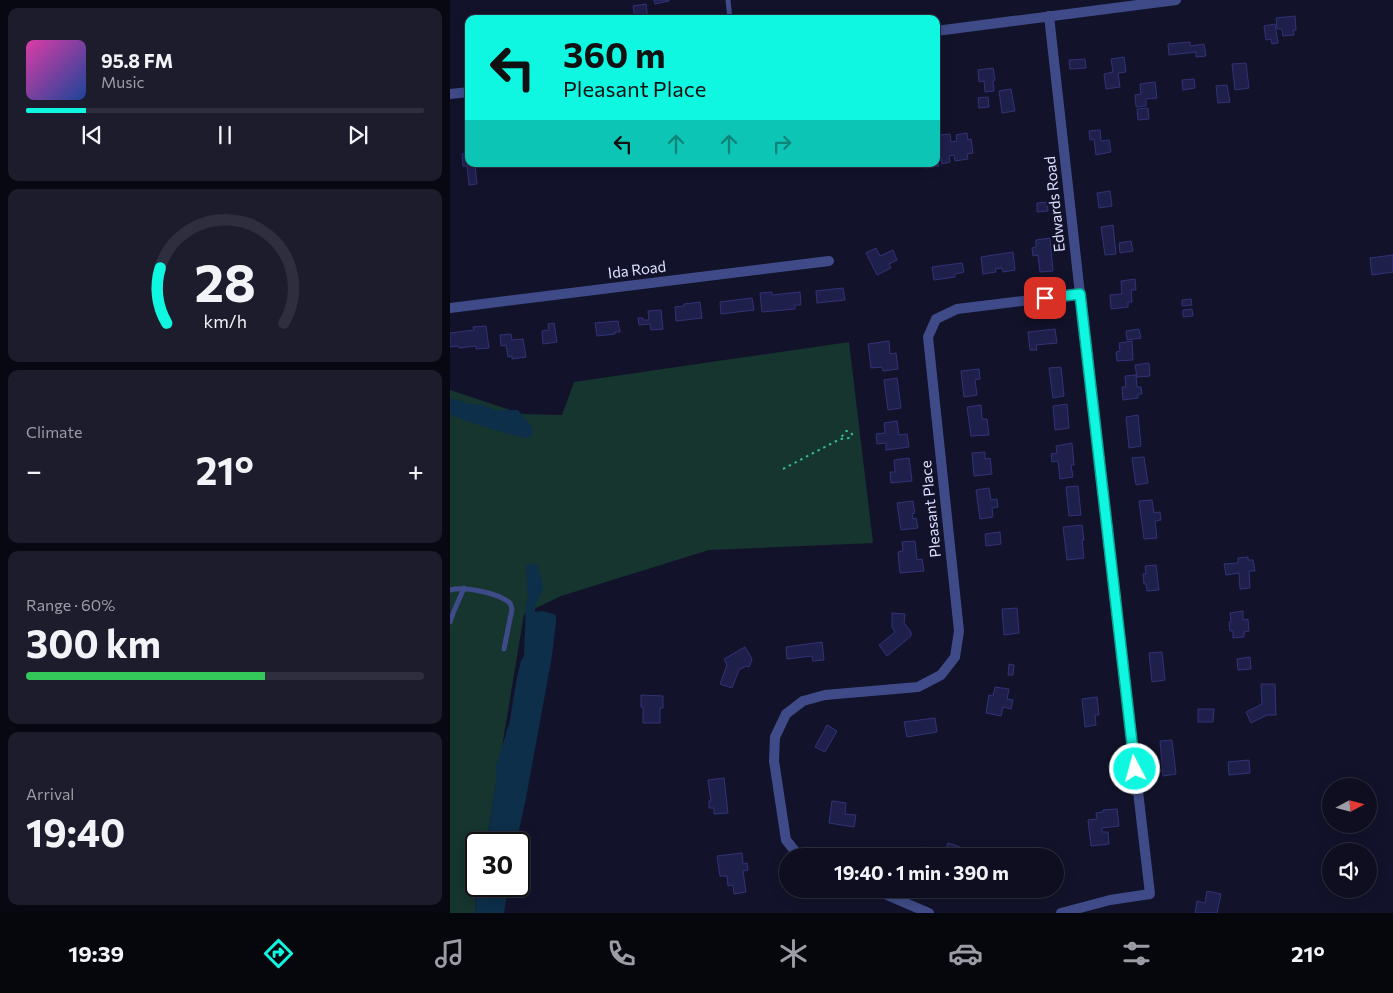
<!DOCTYPE html>
<html lang="en">
<head>
<meta charset="utf-8">
<style>
	:root { --surface:#0e0e20; --page:#1c1c2d; --text:#f1f3f6; --muted:#9b9ca5; --line:#2e2e3e; --accent:#10f7e1 }
	body { margin:0; font-family:Commissioner,sans-serif; background:var(--page); color:var(--text); height:100vh; display:flex; flex-direction:column; font-size:19px; white-space:nowrap }
	* { box-sizing:border-box; margin:0 }
	p { font-size:16px; color:var(--muted) }
	.icon { flex:none; width:28px; height:28px; fill:none; stroke:currentColor; stroke-width:2; stroke-linecap:round; stroke-linejoin:round }
	.map { position:relative; flex:1; overflow:hidden }
	.sheet { display:flex; flex-direction:column; gap:8px; padding:8px; background:#080812; width:450px }
	.sheet>* { flex:none }
	.hud { position:absolute; left:15px; top:15px; width:475px; height:152px; border-radius:10px; box-shadow:0 2px 12px #0003,0 0 0 1px var(--line); background:#10f7e1; color:#111; overflow:hidden }
	.needle { width:32px; rotate:83deg }
	.controls { position:absolute; left:872px; top:778px; display:grid; gap:10px }
	.controls a { display:grid; place-items:center; width:55px; height:55px; border-radius:50%; background:var(--surface); box-shadow:0 2px 12px #0003,0 0 0 1px var(--line); font-size:25px }
	.speed { position:absolute; left:15px; top:832px; display:flex; gap:10px; font-size:25px; font-weight:700; text-align:center }
	.speed>* { display:grid; place-content:center; width:65px; height:65px; border-radius:50%; background:var(--surface); box-shadow:0 2px 12px #0003,0 0 0 1px var(--line); line-height:1 }
	.speed .limit { border:2px solid #111; border-radius:8px; background:#fff; color:#111 }
	.pin { position:absolute; display:grid; place-items:center; width:42px; height:42px; color:#fff; margin:-21px; border-radius:10px; box-shadow:0 2px 8px #0006 }
	.me { position:absolute; width:55px; margin:-28px; rotate:354deg; stroke-linejoin:round; filter:drop-shadow(0 0 4px #0008) }
	.turn { display:flex; align-items:center; gap:18px; height:105px; padding:0 15px; font-size:22px }
	.turn .icon { width:65px; height:65px; stroke-width:2.5 }
	.turn b { display:block; font-size:35px; line-height:42px }
	.lanes { display:flex; align-items:center; height:48px; padding:0 15px; background:#0003; justify-content:center; gap:25px; direction:ltr }
	.lanes .off { opacity:.35 }
	.big { font-size:38px; font-weight:700; line-height:1.1 }
	.sheet .card { flex:1; display:flex; flex-direction:column; justify-content:center; gap:8px; min-width:0; padding:0 18px; border-radius:10px; background:var(--page) }
	.sheet .dial { align-items:center; gap:0 }
	.dial svg { height:130px; overflow:visible; fill:none; stroke:var(--line); stroke-width:7; stroke-linecap:round; text-anchor:middle }
	.dial text { fill:var(--text); stroke:none }
	.song { display:flex; align-items:center; gap:15px }
	.cover { width:60px; height:60px; border-radius:8px; background:linear-gradient(135deg,hsl(320 70% 55%),hsl(220 70% 35%)) }
	.played { height:5px; border-radius:2px; background:linear-gradient(90deg,var(--accent) 15%,var(--line) 15%) }
	.keys { display:flex; justify-content:space-around; direction:ltr }
	.heat { display:flex; justify-content:space-between; align-items:center; font-size:28px; direction:ltr }
	.charge { height:8px; border-radius:4px; background:linear-gradient(90deg,#34c759 60%,var(--line) 0) }
	.trip { position:absolute; left:329px; top:848px; width:285px; height:50px; border-radius:25px; background:var(--surface); box-shadow:0 2px 12px #0003,0 0 0 1px var(--line); font-weight:700; line-height:50px; text-align:center }
	.menu { display:flex; height:80px; justify-content:space-around; align-items:center; background:#06060d; color:var(--muted) }
	.menu .icon { width:35px; height:35px }
	.menu .current { color:var(--accent) }
	.menu b { font-size:22px; color:var(--text) }
	main { display:flex; flex:1; min-height:0 }
	.map>svg:first-child { display:block }
	.green { fill:#15352e }
	.water { fill:#0d2f49 }
	.building { fill:#1f1f4c; stroke:#323277 }
	.lines { fill:none; stroke-linecap:round; stroke-linejoin:round }
	.path { stroke:#35ba98; stroke-width:2; stroke-dasharray:2.5 4; stroke-linecap:butt }
	.service { stroke:#3f4b88; stroke-width:5 }
	.minor { stroke:#3f4b88; stroke-width:10 }
	.tertiary { stroke:#3f4b88; stroke-width:10 }
	.route-casing { stroke:#0aa192; stroke-width:12 }
	.route { stroke:#10f7e1; stroke-width:9 }
	.labels { text-anchor:middle; stroke-width:5; stroke-linejoin:round; paint-order:stroke }
	.street-label { font-size:15px; fill:#dde0fe; stroke:#12132b }
</style>
</head>
<body>
<main>
<section class="sheet">
<div class="card">
<div class="song"><i class="cover"></i><div><b>95.8 FM</b><p>Music</p></div></div>
<div class="played"></div>
<div class="keys"><svg class="icon" aria-label="previous" viewBox="0 0 24 24"><path d="M18 5L8 12l10 7zM5 5v14"/></svg><svg class="icon" aria-label="pause" viewBox="0 0 24 24"><path d="M8 5v14M16 5v14"/></svg><svg class="icon" aria-label="next" viewBox="0 0 24 24"><path d="M6 5l10 7-10 7zM19 5v14"/></svg></div>
</div>
<div class="card dial"><svg viewBox="0 0 100 80">
<path d="M14 69A42 42 0 1 1 86 69"/>
<path d="M14 69A42 42 0 0 1 10 35" stroke="#10f7e1"/>
<text x="50" y="56" font-size="32" font-weight="700">28</text>
<text x="50" y="72" font-size="11">km/h</text>
</svg></div>
<div class="card"><p>Climate</p>
<div class="heat"><a>−</a><b class="big">21°</b><a>+</a></div>
</div>
<div class="card"><p>Range · 60%</p><b class="big">300 km</b><div class="charge"></div></div>
<div class="card"><p>Arrival</p><b class="big">19:40</b></div>
</section>
<div class="map">
<svg width="943" height="913" viewBox="0 0 943 913">
	<rect width="100%" height="100%" fill="#12132b"/>
	<!-- green -->
	<polygon class="green" points="399,342 423,543 259,550 111,596 74,614 36,844 26,844 25,913 0,913 0,390 72,414 112,415 124,382"/>
	<!-- water -->
	<g class="water">
		<path d="M0 398 20 404 34 405 44 410H68L82 427 83 433 80 438H74C49 431 24 425 0 414Z"/>
		<path d="M85 563 88 566C89 573 93 579 93 586 93 595 84 602 85 612L93 611 106 615V622L102 656 76 798 66 844H36L46 783V767L60 720 67 677 71 661 74 656 76 603 78 597 76 566Z"/>
		<polygon points="26,885 26,886 58,886 54,913 25,913"/>
	</g>
	<!-- building -->
	<g class="building">
		<polygon points="204,0 219,0 219,1 205,4"/>
		<polygon points="196,4 198,19 185,19 183,6"/>
		<polygon points="845,16 846,30 843,30 844,35 833,36 832,29 827,29 826,18"/>
		<polygon points="825,24 828,43 822,44 821,39 816,40 814,26"/>
		<polygon points="740,42 740,46 754,44 756,56 746,57 746,52 719,55 718,44"/>
		<polygon points="674,57 676,72 668,73 670,87 656,89 654,74 663,72 661,59"/>
		<polygon points="635,59 636,68 620,69 619,60"/>
		<polygon points="796,63 799,88 785,90 782,64"/>
		<polygon points="543,68 545,80 543,81 544,91 535,92 534,81 529,82 528,70"/>
		<polygon points="744,79 745,88 733,90 732,80"/>
		<polygon points="705,82 707,98 696,99 696,106 686,107 685,95 691,94 690,84"/>
		<polygon points="777,85 780,102 768,103 766,86"/>
		<polygon points="561,89 565,111 552,113 549,91"/>
		<polygon points="538,97 539,107 529,108 528,98"/>
		<polygon points="698,108 699,119 688,120 687,109"/>
		<polygon points="650,130 651,141 659,140 661,152 646,155 644,139 640,140 639,131"/>
		<polygon points="517,133 518,140 521,139 523,153 517,154 518,159 505,161 504,155 499,156 500,162 492,164 491,157 488,158 489,166 475,168 475,164 486,164 486,144 490,143 489,135 500,134 501,142 507,141 506,135"/>
		<polygon points="19,153 19,164 28,164 28,165 25,165 27,184 19,185 17,166 13,166 12,154"/>
		<polygon points="660,191 662,206 649,208 647,193"/>
		<polygon points="597,202 598,211 587,212 587,203"/>
		<polygon points="663,225 666,254 655,255 651,227"/>
		<polygon points="600,238 603,271 590,272 588,255 583,256 582,248 586,247 586,240"/>
		<polygon points="681,241 683,251 670,253 669,243"/>
		<polygon points="426,248 430,256 443,250 447,260 439,264 441,268 427,275 416,253"/>
		<polygon points="563,252 565,270 553,272 552,268 545,269 546,272 533,274 531,257"/>
		<polygon points="943,255 943,272 922,275 920,258"/>
		<polygon points="512,263 514,272 505,274 505,277 484,280 482,267"/>
		<polygon points="685,279 686,290 681,290 682,302 678,302 678,307 661,309 660,295 672,294 671,281"/>
		<polygon points="393,288 395,300 367,303 366,291"/>
		<polygon points="322,292 322,295 350,292 351,305 345,305 345,309 312,312 310,293"/>
		<polygon points="302,298 304,310 271,314 270,302"/>
		<polygon points="741,299 742,305 732,306 732,300"/>
		<polygon points="250,302 252,318 226,321 225,307 234,306 234,304"/>
		<polygon points="742,309 743,316 733,317 733,310"/>
		<polygon points="211,310 213,329 201,330 200,324 189,325 188,318 193,318 193,320 199,320 198,311"/>
		<polygon points="168,321 170,332 165,332 165,334 147,336 145,323"/>
		<polygon points="104,323 107,342 93,344 92,331 99,330 98,324"/>
		<polygon points="36,326 39,348 26,349 26,346 9,348 8,346 0,347 0,333 24,330 23,327"/>
		<polygon points="605,329 607,343 586,345 587,350 580,350 578,332"/>
		<polygon points="689,329 691,338 677,340 676,331"/>
		<polygon points="61,334 62,340 73,339 76,357 62,359 62,356 58,357 56,345 51,346 50,335"/>
		<polygon points="439,341 440,354 446,353 448,369 433,371 432,367 421,368 418,344"/>
		<polygon points="682,341 683,360 667,361 666,352 670,351 669,343"/>
		<polygon points="699,363 700,376 687,377 685,365"/>
		<polygon points="611,367 614,396 603,398 599,368"/>
		<polygon points="529,369 530,379 525,380 527,395 514,397 511,371"/>
		<polygon points="686,375 687,387 691,387 692,394 688,394 688,398 673,400 672,387 676,387 675,376"/>
		<polygon points="447,378 451,408 438,410 434,380"/>
		<polygon points="617,404 619,428 605,430 603,406"/>
		<polygon points="531,405 532,419 537,419 539,435 521,436 517,407"/>
		<polygon points="688,415 691,446 679,448 676,417"/>
		<polygon points="447,421 449,435 457,434 459,447 436,450 436,443 427,444 426,434 435,433 434,423"/>
		<polygon points="622,443 624,465 621,465 623,477 610,479 608,461 602,462 601,454 607,453 606,446"/>
		<polygon points="535,452 535,459 540,458 542,474 524,476 522,453"/>
		<polygon points="694,457 698,483 686,485 682,458"/>
		<polygon points="459,458 462,481 441,483 440,472 445,472 444,460"/>
		<polygon points="628,486 631,515 619,516 616,487"/>
		<polygon points="539,488 541,500 547,499 548,507 542,508 543,517 530,519 526,490"/>
		<polygon points="702,500 704,513 710,512 711,520 705,521 707,538 694,539 689,501"/>
		<polygon points="463,501 465,513 462,514 463,519 466,518 468,528 451,530 447,503"/>
		<polygon points="632,525 634,540 632,540 634,558 617,560 613,527"/>
		<polygon points="550,532 551,544 536,546 535,534"/>
		<polygon points="465,541 467,560 472,559 474,571 450,573 448,552 453,551 452,542"/>
		<polygon points="798,557 798,560 803,560 805,571 799,571 800,588 790,589 789,573 776,575 774,564 788,563 788,558"/>
		<polygon points="706,565 709,590 697,591 696,584 694,584 693,574 696,574 695,566"/>
		<polygon points="567,608 569,633 554,635 552,609"/>
		<polygon points="793,611 793,620 798,619 799,631 794,632 794,637 783,638 783,631 780,631 779,622 781,622 780,613"/>
		<polygon points="442,613 455,614 454,623 461,632 461,636 437,656 429,645 445,632 442,627"/>
		<polygon points="372,642 374,660 363,661 362,656 337,659 336,647"/>
		<polygon points="295,647 302,659 299,667 296,666 289,670 282,688 270,684 277,665 274,659"/>
		<polygon points="712,652 715,680 702,682 699,653"/>
		<polygon points="800,657 801,669 788,670 787,659"/>
		<polygon points="559,664 564,665 563,675 558,675"/>
		<polygon points="811,684 825,684 826,715 817,715 801,723 796,712 812,704"/>
		<polygon points="545,687 559,689 557,699 563,700 561,709 553,707 551,716 536,713 539,695 543,696"/>
		<polygon points="191,695 213,696 213,708 210,708 210,723 193,723 193,707 191,707"/>
		<polygon points="647,697 649,715 645,715 646,725 635,727 632,699"/>
		<polygon points="748,709 764,709 763,722 748,722"/>
		<polygon points="485,718 487,732 457,737 454,722"/>
		<polygon points="377,725 387,731 375,752 365,747"/>
		<polygon points="722,740 726,774 713,776 710,741"/>
		<polygon points="799,760 800,773 779,775 778,762"/>
		<polygon points="274,778 278,813 264,814 264,808 259,808 259,801 261,801 258,780"/>
		<polygon points="382,801 396,803 395,814 406,815 404,827 379,823"/>
		<polygon points="667,809 669,826 652,828 652,832 658,832 659,844 641,846 638,820 647,819 646,813 653,812 653,810"/>
		<polygon points="498,843 510,847 508,856 494,856"/>
		<polygon points="476,847 493,853 492,856 473,856"/>
		<polygon points="292,853 293,864 297,863 298,870 293,871 296,892 284,894 283,885 278,886 277,876 270,876 267,856"/>
		<polygon points="757,891 771,894 767,913 745,913 747,901 755,903"/>
	</g>
	<g class="lines">
		<!-- path -->
		<polyline class="path" points="333,469 390,439 400,438 402,436 402,434 398,431 396,431 390,439"/>
		<!-- service -->
		<g class="service">
			<polyline points="278,0 280,19"/>
			<path d="M0 590C15 586 48 593 60 603L62 609 54 649"/>
			<polyline points="0,622 4,611 14,588"/>
		</g>
		<!-- minor -->
		<g class="minor">
			<polyline points="599,16 630,294 700,894 660,900 611,913"/>
			<polyline points="0,308 379,261"/>
			<polyline points="349,856 336,840 324,761 325,737 336,714 353,701 375,695 468,687 491,675 505,657 509,631 478,337 486,319 507,309 630,294"/>
			<polyline points="423,889 479,913"/>
		</g>
		<!-- tertiary -->
		<g class="tertiary">
			<polyline points="486,31 726,0"/>
			<polyline points="0,94 19,92"/>
		</g>
	</g>
	<g class="lines">
		<!-- route casing -->
		<g class="route-casing">
			<polyline id="route" points="595,298 630,294 685,769"/>
		</g>
		<!-- route -->
		<use href="#route" class="route"/>
	</g>
	<g class="labels">
		<!-- street labels -->
		<g class="street-label">
			<text transform="translate(605 204) rotate(-96)" y="5">Edwards Road</text>
			<text transform="translate(187 270) rotate(-7)" y="5">Ida Road</text>
			<text transform="translate(481 509) rotate(-96)" y="5">Pleasant Place</text>
		</g>
	</g>
</svg>
<div class="controls">
<a><svg class="needle" viewBox="-14 -14 28 28"><path d="M0-13l5 13h-10z" fill="#e53935"/><path d="M0 13l5-13h-10z" fill="#9b9ca5"/></svg></a>
<a><svg class="icon" aria-label="sound" viewBox="0 0 24 24"><path d="M4 9h4l5-4v14l-5-4H4zM17 9q2 3 0 6"/></svg></a>
</div>
<div class="speed"><div class="limit">30</div></div>
<div class="pin" style="left:595px;top:298px;background:#d93025"><svg class="icon" aria-label="arrive" viewBox="0 0 24 24"><path d="M6 21V4h12l-3 4 3 4H6"/></svg></div>
<svg class="me" style="left:685px;top:769px" viewBox="-20 -20 40 40"><circle r="17" fill="#10f7e1" stroke="#fff" stroke-width="3"/><path d="M0-11L8 9 0 5-8 9z" fill="#fff"/></svg>
<div class="trip">19:40 · 1 min · 390 m</div>
<div class="hud">
<div class="turn"><svg class="icon" aria-label="left" viewBox="0 0 24 24"><path d="M17 20v-9H6M10 6l-5 5 5 5"/></svg><div><b>360 m</b>Pleasant Place</div></div>
<div class="lanes"><svg class="icon" aria-label="left" viewBox="0 0 24 24"><path d="M17 20v-9H6M10 6l-5 5 5 5"/></svg><svg class="icon off" aria-label="ahead" viewBox="0 0 24 24"><path d="M12 20V5M6 11l6-6 6 6"/></svg><svg class="icon off" aria-label="ahead" viewBox="0 0 24 24"><path d="M12 20V5M6 11l6-6 6 6"/></svg><svg class="icon off" aria-label="right" viewBox="0 0 24 24"><path d="M7 20v-9h11M14 6l5 5-5 5"/></svg></div>
</div>
</div>
</main>
<nav class="menu">
<b>19:39</b>
<svg class="icon current" aria-label="directions" viewBox="0 0 24 24"><path d="M12 3l9 9-9 9-9-9zM9 14v-3h6M13 9l2 2-2 2"/></svg>
<svg class="icon" aria-label="music" viewBox="0 0 24 24"><path d="M9 18V5l10-2v13"/><circle cx="6" cy="18" r="3"/><circle cx="16" cy="16" r="3"/></svg>
<svg class="icon" aria-label="phone" viewBox="0 0 24 24"><path d="M5 4h4l2 5-3 2q2 4 5 5l2-3 5 2v4C11 20 4 13 5 4z"/></svg>
<svg class="icon" aria-label="climate" viewBox="0 0 24 24"><path d="M12 3v18M4 7l16 10M4 17L20 7"/></svg>
<svg class="icon" aria-label="car" viewBox="0 0 24 24"><path d="M5 17H2v-5l4-1 3-4h7l3 4 3 1v5h-3M9 17h6M6 11h13"/><circle cx="7" cy="17" r="2"/><circle cx="17" cy="17" r="2"/></svg>
<svg class="icon" aria-label="filters" viewBox="0 0 24 24"><path d="M4 7h16M4 17h16"/><circle cx="9" cy="7" r="2"/><circle cx="15" cy="17" r="2"/></svg>
<b>21°</b>
</nav>
</body>
</html>
